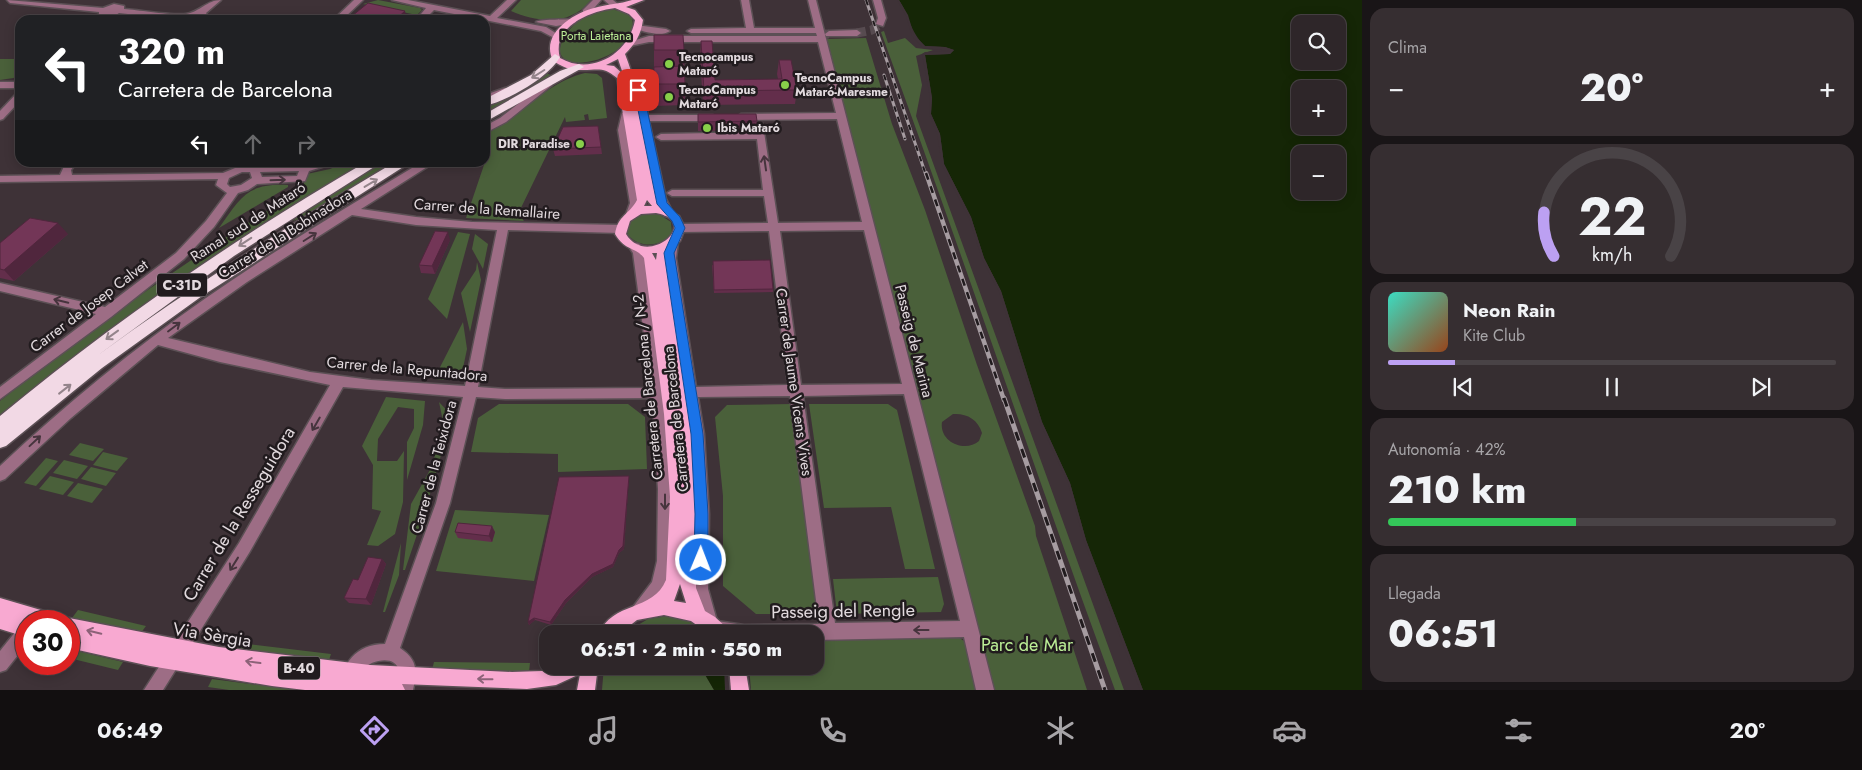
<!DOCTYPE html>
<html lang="es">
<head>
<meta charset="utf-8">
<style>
	:root { --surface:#2e2629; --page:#362e31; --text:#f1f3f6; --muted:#a7a5a8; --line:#494346; --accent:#bca0f2 }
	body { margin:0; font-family:Jost,sans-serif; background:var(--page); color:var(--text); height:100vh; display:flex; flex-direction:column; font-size:19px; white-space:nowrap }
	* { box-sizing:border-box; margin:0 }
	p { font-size:16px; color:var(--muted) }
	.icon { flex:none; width:28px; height:28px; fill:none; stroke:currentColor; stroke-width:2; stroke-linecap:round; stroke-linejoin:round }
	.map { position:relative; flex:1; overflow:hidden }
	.drawer { display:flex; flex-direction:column; gap:8px; padding:8px; background:#191517; width:500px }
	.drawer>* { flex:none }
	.top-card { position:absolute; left:15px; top:15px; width:475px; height:152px; border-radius:15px; box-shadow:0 2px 12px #0003,0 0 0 1px var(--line); background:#202124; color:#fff; overflow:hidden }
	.tools { position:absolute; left:1291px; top:15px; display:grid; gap:10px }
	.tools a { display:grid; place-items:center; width:55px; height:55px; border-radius:10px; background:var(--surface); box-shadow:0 2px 12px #0003,0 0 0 1px var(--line); font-size:25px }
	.speed { position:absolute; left:15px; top:610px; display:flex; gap:10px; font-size:25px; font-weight:700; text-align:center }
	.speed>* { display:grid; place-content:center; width:65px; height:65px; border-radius:50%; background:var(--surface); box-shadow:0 2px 12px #0003,0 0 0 1px var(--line); line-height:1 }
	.speed .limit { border:8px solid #d22; background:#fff; color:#111 }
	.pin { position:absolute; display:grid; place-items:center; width:42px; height:42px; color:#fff; margin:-21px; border-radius:10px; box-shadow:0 2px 8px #0006 }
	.me { position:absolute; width:55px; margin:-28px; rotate:1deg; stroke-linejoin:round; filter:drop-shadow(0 0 4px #0008) }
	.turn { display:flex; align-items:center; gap:18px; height:105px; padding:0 20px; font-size:22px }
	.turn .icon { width:65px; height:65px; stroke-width:2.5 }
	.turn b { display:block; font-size:35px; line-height:42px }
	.lanes { display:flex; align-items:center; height:48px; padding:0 20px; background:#0003; justify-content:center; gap:25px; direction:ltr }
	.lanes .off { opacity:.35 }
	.big { font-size:38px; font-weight:800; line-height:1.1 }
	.drawer .card { flex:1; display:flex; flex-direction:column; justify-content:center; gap:8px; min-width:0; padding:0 18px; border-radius:15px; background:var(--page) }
	.drawer .dial { align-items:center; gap:0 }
	.dial svg { height:130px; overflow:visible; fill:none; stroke:var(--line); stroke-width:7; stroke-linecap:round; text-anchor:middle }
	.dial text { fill:var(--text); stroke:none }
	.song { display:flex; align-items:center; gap:15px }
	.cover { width:60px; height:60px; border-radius:8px; background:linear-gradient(135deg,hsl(170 70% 55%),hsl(20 70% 35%)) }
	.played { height:5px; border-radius:2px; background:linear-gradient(90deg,var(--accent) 15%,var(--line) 15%) }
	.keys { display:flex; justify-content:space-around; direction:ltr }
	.heat { display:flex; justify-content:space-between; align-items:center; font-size:28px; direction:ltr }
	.charge { height:8px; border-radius:4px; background:linear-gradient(90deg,#34c759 42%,var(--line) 0) }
	.trip { position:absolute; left:539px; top:625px; width:285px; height:50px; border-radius:15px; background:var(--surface); box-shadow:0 2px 12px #0003,0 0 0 1px var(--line); font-weight:800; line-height:50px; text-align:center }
	.dock { display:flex; height:80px; justify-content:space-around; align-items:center; background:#120f10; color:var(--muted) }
	.dock .icon { width:35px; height:35px }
	.dock .selected { color:var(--accent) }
	.dock b { font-size:22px; color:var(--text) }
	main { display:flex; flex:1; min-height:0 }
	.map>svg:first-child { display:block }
	.green { fill:#4a603a; fill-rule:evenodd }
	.water { fill:#152606; fill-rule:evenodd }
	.pier { fill:#3e3237 }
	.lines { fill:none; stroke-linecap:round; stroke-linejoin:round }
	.minor-tunnel { stroke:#574b50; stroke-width:9; stroke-dasharray:9 4.5; stroke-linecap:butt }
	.minor-casing { stroke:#5c5055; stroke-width:3 }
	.major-casing { stroke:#5c5055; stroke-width:3 }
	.highway-casing { stroke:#5c5055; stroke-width:3 }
	.minor { fill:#9d6d85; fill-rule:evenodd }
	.major { fill:#f8a9d1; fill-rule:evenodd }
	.highway { fill:#f2d9e5; fill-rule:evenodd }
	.rail-far2-casing { stroke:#a69ca1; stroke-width:3 }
	.rail-far1-casing { stroke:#a69ca1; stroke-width:4.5 }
	.rail-casing { stroke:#a69ca1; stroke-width:5 }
	.rail-far2 { stroke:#211b1e; stroke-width:2; stroke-dasharray:5.5; stroke-linecap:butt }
	.rail-far1 { stroke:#211b1e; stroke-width:2.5; stroke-dasharray:7; stroke-linecap:butt }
	.rail { stroke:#211b1e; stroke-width:3; stroke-dasharray:9; stroke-linecap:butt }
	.wall { fill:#632e4b }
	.shaded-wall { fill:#50263d }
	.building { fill:#733657; stroke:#50263d }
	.oneway { stroke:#94848b }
	.oneway2 { stroke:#46343d }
	.oneway3 { stroke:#8c6278 }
	.route { fill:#1a73e8; stroke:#114b97 }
	.poi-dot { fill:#88cf4a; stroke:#211b1e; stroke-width:2 }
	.labels { text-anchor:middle; stroke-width:5; stroke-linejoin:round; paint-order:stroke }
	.far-park-label { font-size:12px; fill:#bcef97; stroke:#211b1e }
	.far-poi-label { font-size:12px; font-weight:bold; fill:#e2dade; stroke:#211b1e; text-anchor:start }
	.shield { fill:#211b1e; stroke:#a8a1a4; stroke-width:1 }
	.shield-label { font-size:14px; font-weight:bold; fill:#e2dade }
	.street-label { font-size:15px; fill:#e2dade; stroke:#211b1e }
	.near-street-label { font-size:18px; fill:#e2dade; stroke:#211b1e }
	.near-park-label { font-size:18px; fill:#bcef97; stroke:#211b1e }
</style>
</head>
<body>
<main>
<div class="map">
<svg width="1362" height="690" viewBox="0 0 1362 690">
	<rect width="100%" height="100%" fill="#3e3237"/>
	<!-- green -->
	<g class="green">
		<polygon points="378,0 420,8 422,10 417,15 363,4"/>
		<path d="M521 0H591C570 26 539 23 511 11Z"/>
		<path d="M605 9 624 11 632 18C643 62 536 83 565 36 574 21 589 13 605 9Z"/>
		<path d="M884 31 888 43 905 38 916 48 933 50 916 56 922 85 916 116 1124 690H1115C1035 472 962 253 882 35L881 32Z"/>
		<path d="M866 38 892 124 925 210 977 365 1035 526 1036 536 1087 690H993L827 39ZM953 414C966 413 978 419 982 433L979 441C965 453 939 442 942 422Z"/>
		<polygon points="0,59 20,59 20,77 0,80"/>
		<polygon points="546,73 553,76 485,115 485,106"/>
		<path d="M585 73 597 74 602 78 607 118 589 120 588 114 584 115 585 120 566 122 565 117 518 214 524 221 466 218 485 162 487 149 485 148V135C515 117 552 80 585 73Z"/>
		<path d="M344 163H367C237 236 114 321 0 417V401C96 324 197 253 302 189L307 174 330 169Z"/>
		<polygon points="381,163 399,163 304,217 293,221 318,199"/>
		<path d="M288 185V187L219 228C241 197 247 183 288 185Z"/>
		<path d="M649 213 660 215 671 222 672 233C662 247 640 249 628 235 624 221 637 215 649 213Z"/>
		<polygon points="458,232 470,234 447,319 428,299"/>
		<polygon points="475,234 488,244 483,269 472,249"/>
		<polygon points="477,262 481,280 470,332 461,293 476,270"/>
		<polygon points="463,322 467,349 463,368 444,380 434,379"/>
		<polygon points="386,397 425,401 423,425 407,480 407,442 414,428 414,409 398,407 378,439 377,461 397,461 404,451 403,502 395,534 378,546 367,545 381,511 372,509 373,465 362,446"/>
		<polygon points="439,402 452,416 426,508 405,570 403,570 411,504 431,468 444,426"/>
		<polygon points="499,404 628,404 645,417 647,469 558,472 558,454 471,452 478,418"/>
		<polygon points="791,404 817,614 756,614 723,586 723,496 715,417 727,405"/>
		<polygon points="809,404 888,404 897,410 935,569 905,569 891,507 824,508"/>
		<polygon points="80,443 104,449 93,461 69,455"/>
		<polygon points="103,452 128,458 117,471 93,465"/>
		<polygon points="46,458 58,461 36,486 24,483"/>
		<polygon points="64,460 88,466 77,479 53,473"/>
		<polygon points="91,467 116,473 106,486 81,479"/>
		<polygon points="50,476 74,482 63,495 39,489"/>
		<polygon points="78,483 103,489 92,503 67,496"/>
		<polygon points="455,510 549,515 534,581 436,571"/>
		<polygon points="401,543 399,575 385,612 383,612"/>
		<polygon points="938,577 944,604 941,612 837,614 833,579"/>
		<polygon points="78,610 146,626 140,634 72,618"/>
		<polygon points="668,616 688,620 708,634 691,626 681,634 623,634 648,619"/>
		<polygon points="957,636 968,644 980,690 751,690 749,666 815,666 815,638"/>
		<polygon points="231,642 331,654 328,663 227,650"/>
		<polygon points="69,649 123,662 118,670 69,658"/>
		<polygon points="434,662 530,663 529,672 432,670"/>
		<polygon points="604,666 700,666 714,690 602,690"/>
		<polygon points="212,679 298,690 229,690 208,687"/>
	</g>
	<!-- water -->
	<g class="water">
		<path d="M899 0H1362V690H1143L1086 540 1070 483 1042 422 1001 291 984 258 971 217 944 164 940 134 931 114 932 98 925 55 950 54 954 50 945 47 925 46C910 32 910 17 899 0ZM1300 24H1338V61H1300ZM1300 89H1338V126H1300ZM1300 154H1338V191H1300Z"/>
		<polygon points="700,666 724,666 725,690 714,690"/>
	</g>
	<!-- pier -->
	<polygon class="pier" points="897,0 899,0 908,15 914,35 925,46 945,47 954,50 950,54 925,55 932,98 931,114 940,134 944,164 971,217 984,258 1001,291 1042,422 1070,483 1086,540 1143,690 1140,690 1084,541 1068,483 1040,423 999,292 982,259 969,218 942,165 937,134 929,114 930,98 922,54 925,52 951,51 923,48 912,36 906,16"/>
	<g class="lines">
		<!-- minor-tunnel -->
		<g class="minor-tunnel">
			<polyline points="857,33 872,30 880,24"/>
			<polyline points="810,34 829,34"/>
			<polyline points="759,123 761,134"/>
		</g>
		<!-- minor casing -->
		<g class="minor-casing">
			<g id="minor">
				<path d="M7 0 103 8 114 4 124 6V9C139 10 174 16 186 14 200 12 207 0 221 0L206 13 208 16 205 20H197L199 17C193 16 188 20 181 20L119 13C113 18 106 16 99 15V12L10 3Z"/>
				<polygon points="354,0 363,0 342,20 333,20"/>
				<polygon points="392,0 408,0 490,16 507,0 516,0 497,18 546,27 562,37 558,40 541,31 434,10 424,20 416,20 426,8"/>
				<polygon points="593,0 601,0 589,14 583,14 583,10"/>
				<polygon points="604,0 613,0 620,6 613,8"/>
				<path d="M741 0H749L754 28H815L808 0H816L994 690H976L964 637 815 640V634H711L704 629 692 589 695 514 690 434 664 258 668 240H676L678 243 676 258 696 387 788 385 769 231 680 232 675 228 680 224 768 223 764 196H672L667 193 672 190H763L757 139 661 140 656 137 661 134 764 132 778 223 862 222 837 119 741 120 736 117 741 114 836 113 818 42H649L630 46 626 43 649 36H817L816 33H691L687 31 691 29 746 28ZM864 230 902 384 801 385 780 231ZM904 394 960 621 835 623 803 396ZM790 396 819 624 744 625 717 621 708 589 709 514 704 434 698 397Z"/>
				<polygon points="873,0 881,0 886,18 883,26 876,24 878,18"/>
				<path d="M572 19 576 21 575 23 556 26 536 22C540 19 563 20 572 19Z"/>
				<path d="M636 25 666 29 670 31C661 37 646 32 636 29Z"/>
				<polygon points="829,31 857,30 861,33 857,36 826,36 825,34"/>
				<path d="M629 76C644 82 645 102 648 115H713L718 118 713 121H649L666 199 673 213 672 216H664L656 199 634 90 625 79Z"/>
				<polygon points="549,80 552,81 552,85 506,122 485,133 485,126 500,118"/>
				<rect x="0" y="82" width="20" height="6"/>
				<polygon points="505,88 508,89 508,93 485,101 485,95"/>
				<polygon points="20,92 20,101 3,119 0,120 0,111 17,93"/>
				<polygon points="627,110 632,113 628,130 640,203 635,217 631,218 626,214 630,203 618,130 622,113"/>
				<path d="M66 162H77L71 170 72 175 223 173 240 166 338 162 309 171 305 181 257 184 248 190 238 193 214 227 184 259 111 317 0 399V387L96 314 0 291V283L105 307 176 253 206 221 227 193 216 185 218 179 0 182V176L60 175ZM299 171 297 176 262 177 260 172ZM242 172H250L252 178 241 185 230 187 227 184 229 178Z"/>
				<path d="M422 162H435L361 209 416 217 472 222 621 225 626 229 621 233 508 230 478 387 505 389 651 388 633 253 629 247 635 243 639 244 645 253C658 337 672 421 672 506 672 527 675 549 671 570 667 588 655 612 638 619L632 617 630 611 652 582 657 561 658 489 652 398 505 399 476 397 450 503 400 648C418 660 417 671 413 690H395C397 684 400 677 399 671 396 654 371 660 363 669 357 675 356 682 355 690H337C343 664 355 644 385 644L436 503 463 397 343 387 249 553 163 690H144L239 543 330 385 220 362 158 345 71 418 5 479 0 481V466C65 405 133 349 206 298 276 249 349 206 422 162ZM352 215 416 225 497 230 465 386 371 380 310 372 168 338 247 282Z"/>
				<polygon points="26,624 26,645 6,670 0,672 0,651 20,626"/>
			</g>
		</g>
		<!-- major casing -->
		<g class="major-casing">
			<g id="major">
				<path d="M632 0H644L626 7 635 10 643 20C641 35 635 44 625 54 643 100 649 150 657 198L665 208 679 216 685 228 680 241 669 249 667 259 691 411 697 499 696 588 705 611 715 617 727 628 729 634H709L691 621 664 615 637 620 619 634H599C612 601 653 612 666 580L670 497 664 414 644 258C635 246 626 252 615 234 618 215 629 215 637 200L617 78C602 65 596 71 579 70 569 70 561 66 553 61 540 34 572 14 594 8 607 4 620 4 632 0ZM615 8 629 14 635 20C629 54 591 76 560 58 551 27 590 11 615 8ZM618 59 623 74 614 66 606 65ZM647 200 652 206H644ZM656 213C703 221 647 269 626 234L630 221 641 214ZM652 253H657L656 260ZM680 584 686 603 674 601Z"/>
				<polygon points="0,598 51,613 57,615 59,621 26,621 26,637 0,629"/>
				<polygon points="69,618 219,647 370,665 512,672 542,671 562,666 598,666 595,690 577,690 580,674 556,685 527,689 402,684 405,690 305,690 272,686 150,666 69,648 69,621 63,621"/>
				<polygon points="729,666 745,666 749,690 731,690"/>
			</g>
		</g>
		<!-- highway casing -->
		<g class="highway-casing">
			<g id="highway">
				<path d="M555 54 560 57C548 78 509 100 485 106V99L531 75Z"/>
				<polygon points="579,64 584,67 485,122 485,114 560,71"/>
				<path d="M366 162H382L234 256 94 358C191 287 292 223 395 162H411L202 296 102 368 6 446 0 448V416C115 321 237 237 366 162Z"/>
			</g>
		</g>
		<!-- minor -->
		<use href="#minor" class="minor"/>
		<!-- major -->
		<use href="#major" class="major"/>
		<!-- highway -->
		<use href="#highway" class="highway"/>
		<!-- rail-far2 casing -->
		<g class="rail-far2-casing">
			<g id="rail-far2">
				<polyline points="866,0 926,175"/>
				<polyline points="884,75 905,139"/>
			</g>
		</g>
		<!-- rail-far1 casing -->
		<g class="rail-far1-casing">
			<polyline id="rail-far1" points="926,173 1004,400"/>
		</g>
		<!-- rail casing -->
		<g class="rail-casing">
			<polyline id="rail" points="1004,398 1105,690"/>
		</g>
		<!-- rail-far2 -->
		<use href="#rail-far2" class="rail-far2"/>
		<!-- rail-far1 -->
		<use href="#rail-far1" class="rail-far1"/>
		<!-- rail -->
		<use href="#rail" class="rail"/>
	</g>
	<!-- wall -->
	<g class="wall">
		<polygon points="406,15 400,20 356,20 353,19 352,16"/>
		<polygon points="701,41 715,80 778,79 777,74 779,60 797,90 795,104 703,105 700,56"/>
		<polygon points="654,50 684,50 685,105 654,106"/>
		<polygon points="698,114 757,121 756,130 698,131"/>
		<polygon points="598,126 602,154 555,156 553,149"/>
		<polygon points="68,234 14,281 0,278 0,243"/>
		<polygon points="450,240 435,274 421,273 419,265"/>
		<polygon points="712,265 773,289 773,292 714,293"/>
		<polygon points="629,476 624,549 619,553 613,567 592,577 566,603 551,625 535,620 529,625 528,622"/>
		<polygon points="455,532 495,532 492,542 458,538"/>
		<polygon points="382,559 386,564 371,605 349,603 344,598 358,580"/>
	</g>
	<!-- shaded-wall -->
	<g class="shaded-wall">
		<polygon points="405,11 406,15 400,20 395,20"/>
		<polygon points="58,223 68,234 14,281 4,270"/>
		<polygon points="448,232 450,240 435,274 432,266"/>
		<polygon points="629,476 624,549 619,553 613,567 592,577 566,603 551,625 550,622 565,600 592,574 619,550"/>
		<polygon points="492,526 495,532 492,542 489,536"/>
		<polygon points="382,559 386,564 371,605 366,599"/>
		<polygon points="534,618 535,620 529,625 528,622"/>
	</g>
	<!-- building -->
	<g class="building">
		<polygon points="368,3 405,11 395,20 371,20 352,16"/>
		<polygon points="654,35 683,35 684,50 654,50"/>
		<polygon points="701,41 712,41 715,80 782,79 779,60 791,60 797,90 704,91"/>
		<polygon points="684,66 685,84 653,84 654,67"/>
		<polygon points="698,114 756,114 757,121 698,122"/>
		<polygon points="598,126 601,147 553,149 563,127"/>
		<polygon points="30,218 58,223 4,270 0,269 0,243"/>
		<polygon points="435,231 448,232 432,266 419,265"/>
		<polygon points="770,260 773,289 714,290 713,261"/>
		<polygon points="629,476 623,546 619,550 613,564 592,574 565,600 550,622 534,618 528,622 559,477"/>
		<polygon points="458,523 492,526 489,536 455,532"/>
		<polygon points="368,557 382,559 366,599 344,598 353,579 358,580"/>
	</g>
	<!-- one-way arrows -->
	<defs><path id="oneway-shaft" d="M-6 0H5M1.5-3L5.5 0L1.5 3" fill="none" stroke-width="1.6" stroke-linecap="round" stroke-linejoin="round" transform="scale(1.25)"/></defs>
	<g class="oneway">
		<use href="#oneway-shaft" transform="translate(538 74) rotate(148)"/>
		<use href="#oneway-shaft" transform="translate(371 183) rotate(-31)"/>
		<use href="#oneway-shaft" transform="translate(245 242) rotate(147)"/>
		<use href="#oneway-shaft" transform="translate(112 335) rotate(144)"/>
		<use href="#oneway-shaft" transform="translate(65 389) rotate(-38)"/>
	</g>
	<g class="oneway2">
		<use href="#oneway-shaft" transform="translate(765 163) rotate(-98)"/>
		<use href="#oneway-shaft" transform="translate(278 180) rotate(-2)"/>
		<use href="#oneway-shaft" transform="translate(310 237) rotate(-32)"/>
		<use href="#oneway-shaft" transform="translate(61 301) rotate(-167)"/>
		<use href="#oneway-shaft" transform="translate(174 327) rotate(-37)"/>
		<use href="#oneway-shaft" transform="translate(316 424) rotate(120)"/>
		<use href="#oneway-shaft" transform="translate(35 441) rotate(-43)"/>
		<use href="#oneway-shaft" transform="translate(665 502) rotate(90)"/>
		<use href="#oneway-shaft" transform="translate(234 564) rotate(122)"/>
		<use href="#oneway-shaft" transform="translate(921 630) rotate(180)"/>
	</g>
	<g class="oneway3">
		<use href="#oneway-shaft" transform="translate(94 632) rotate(-167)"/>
		<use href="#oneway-shaft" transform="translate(253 662) rotate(-172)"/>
		<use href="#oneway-shaft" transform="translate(485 679) rotate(-179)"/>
	</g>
	<!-- route -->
	<polygon class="route" points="638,88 643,90 667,203 680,217 685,228 674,253 703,434 708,514 708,560 706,565 701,567 696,565 694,560 695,514 691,434 664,253 675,228 672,221 657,204 634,90"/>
	<!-- markers -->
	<g class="poi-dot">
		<circle cx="669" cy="64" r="5"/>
		<circle cx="785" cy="85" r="5"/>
		<circle cx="669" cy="97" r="5"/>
		<circle cx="707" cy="128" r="5"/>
		<circle cx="580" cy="144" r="5"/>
	</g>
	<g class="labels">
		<!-- far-park labels -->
		<g class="far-park-label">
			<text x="596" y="40">Porta Laietana</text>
		</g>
		<!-- far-poi labels -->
		<g class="far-poi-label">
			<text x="679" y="61">Tecnocampus<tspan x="679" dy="14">Mataró</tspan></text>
			<text x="795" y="82">TecnoCampus<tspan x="795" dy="14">Mataró-Maresme</tspan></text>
			<text x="679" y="94">TecnoCampus<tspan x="679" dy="14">Mataró</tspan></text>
			<text x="717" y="132">Ibis Mataró</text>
			<text x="570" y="148" text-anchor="end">DIR Paradise</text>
		</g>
		<!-- shield labels -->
		<g class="shield">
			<rect x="157" y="273.5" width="50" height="23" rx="4"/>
			<rect x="278" y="656.5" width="42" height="23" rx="4"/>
		</g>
		<g class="shield-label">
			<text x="182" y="290">C-31D</text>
			<text x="299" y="673">B-40</text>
		</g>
		<!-- street labels -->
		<g class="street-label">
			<text transform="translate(487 209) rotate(4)" y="5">Carrer de la Remallaire</text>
			<text transform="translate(248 222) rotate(-33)" y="5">Ramal sud de Mataró</text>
			<text transform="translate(285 234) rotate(-32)" y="5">Carrer de la Bobinadora</text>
			<text transform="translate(89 306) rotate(-37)" y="5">Carrer de Josep Calvet</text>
			<text transform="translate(914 341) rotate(76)" y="5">Passeig de Marina</text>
			<text transform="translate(407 369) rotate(5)" y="5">Carrer de la Repuntadora</text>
			<text transform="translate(794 382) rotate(82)" y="5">Carrer de Jaume Vicens Vives</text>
			<text transform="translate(648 387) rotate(-96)" y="5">Carretera de Barcelona / N-2</text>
			<text transform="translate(676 419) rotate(-96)" y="5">Carretera de Barcelona</text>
			<text transform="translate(434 467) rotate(-75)" y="5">Carrer de la Teixidora</text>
		</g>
		<!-- near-street labels -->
		<g class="near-street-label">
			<text transform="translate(239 514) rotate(-59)" y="6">Carrer de la Resseguidora</text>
			<text transform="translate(843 611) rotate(-1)" y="6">Passeig del Rengle</text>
			<text transform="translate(212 635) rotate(9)" y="6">Via Sèrgia</text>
		</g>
		<!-- near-park labels -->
		<g class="near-park-label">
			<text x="1027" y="651">Parc de Mar</text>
		</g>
	</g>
</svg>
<div class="tools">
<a><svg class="icon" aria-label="search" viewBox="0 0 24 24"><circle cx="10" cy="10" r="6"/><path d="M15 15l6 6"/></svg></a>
<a>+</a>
<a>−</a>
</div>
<div class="speed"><div class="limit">30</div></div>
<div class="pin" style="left:638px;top:90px;background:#d93025"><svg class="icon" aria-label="arrive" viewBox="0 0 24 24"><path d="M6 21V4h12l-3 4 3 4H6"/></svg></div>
<svg class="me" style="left:701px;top:560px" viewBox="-20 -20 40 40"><circle r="17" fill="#1a73e8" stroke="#fff" stroke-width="3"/><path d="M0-11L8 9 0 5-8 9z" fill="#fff"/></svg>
<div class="trip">06:51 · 2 min · 550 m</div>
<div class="top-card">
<div class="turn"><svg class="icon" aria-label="left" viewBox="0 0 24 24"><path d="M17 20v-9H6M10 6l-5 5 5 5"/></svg><div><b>320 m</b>Carretera de Barcelona</div></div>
<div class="lanes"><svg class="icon" aria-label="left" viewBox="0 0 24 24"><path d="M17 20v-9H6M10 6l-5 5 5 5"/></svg><svg class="icon off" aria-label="ahead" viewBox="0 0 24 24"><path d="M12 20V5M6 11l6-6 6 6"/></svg><svg class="icon off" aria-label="right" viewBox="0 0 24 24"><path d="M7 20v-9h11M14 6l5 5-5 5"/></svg></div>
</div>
</div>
<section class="drawer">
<div class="card"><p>Clima</p>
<div class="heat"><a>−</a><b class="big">20°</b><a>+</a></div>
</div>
<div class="card dial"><svg viewBox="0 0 100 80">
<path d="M14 69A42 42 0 1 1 86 69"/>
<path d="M14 69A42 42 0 0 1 8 42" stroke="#bca0f2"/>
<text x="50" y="56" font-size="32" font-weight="700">22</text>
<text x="50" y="72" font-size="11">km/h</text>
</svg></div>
<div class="card">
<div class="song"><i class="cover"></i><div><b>Neon Rain</b><p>Kite Club</p></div></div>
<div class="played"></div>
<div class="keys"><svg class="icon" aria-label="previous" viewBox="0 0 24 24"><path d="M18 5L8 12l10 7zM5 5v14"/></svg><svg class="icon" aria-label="pause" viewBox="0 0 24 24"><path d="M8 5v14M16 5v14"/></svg><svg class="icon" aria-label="next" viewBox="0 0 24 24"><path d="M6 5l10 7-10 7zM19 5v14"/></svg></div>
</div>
<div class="card"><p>Autonomía · 42%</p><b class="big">210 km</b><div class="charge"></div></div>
<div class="card"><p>Llegada</p><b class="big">06:51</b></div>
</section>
</main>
<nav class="dock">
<b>06:49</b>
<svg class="icon selected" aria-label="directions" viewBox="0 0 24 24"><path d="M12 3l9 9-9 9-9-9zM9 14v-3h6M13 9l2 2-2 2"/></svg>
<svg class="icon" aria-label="music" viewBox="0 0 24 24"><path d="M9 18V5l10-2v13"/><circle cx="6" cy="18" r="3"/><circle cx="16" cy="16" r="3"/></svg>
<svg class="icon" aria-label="phone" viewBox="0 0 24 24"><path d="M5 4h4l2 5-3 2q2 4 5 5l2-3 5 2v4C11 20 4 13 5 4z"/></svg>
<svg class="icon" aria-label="climate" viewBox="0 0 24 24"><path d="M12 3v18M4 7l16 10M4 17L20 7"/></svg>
<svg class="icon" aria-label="car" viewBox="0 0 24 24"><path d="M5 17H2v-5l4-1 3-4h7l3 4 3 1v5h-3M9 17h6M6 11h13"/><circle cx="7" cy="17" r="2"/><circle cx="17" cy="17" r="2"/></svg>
<svg class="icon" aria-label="filters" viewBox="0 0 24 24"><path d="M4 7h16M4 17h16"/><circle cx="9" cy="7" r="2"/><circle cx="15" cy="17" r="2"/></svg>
<b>20°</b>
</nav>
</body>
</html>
